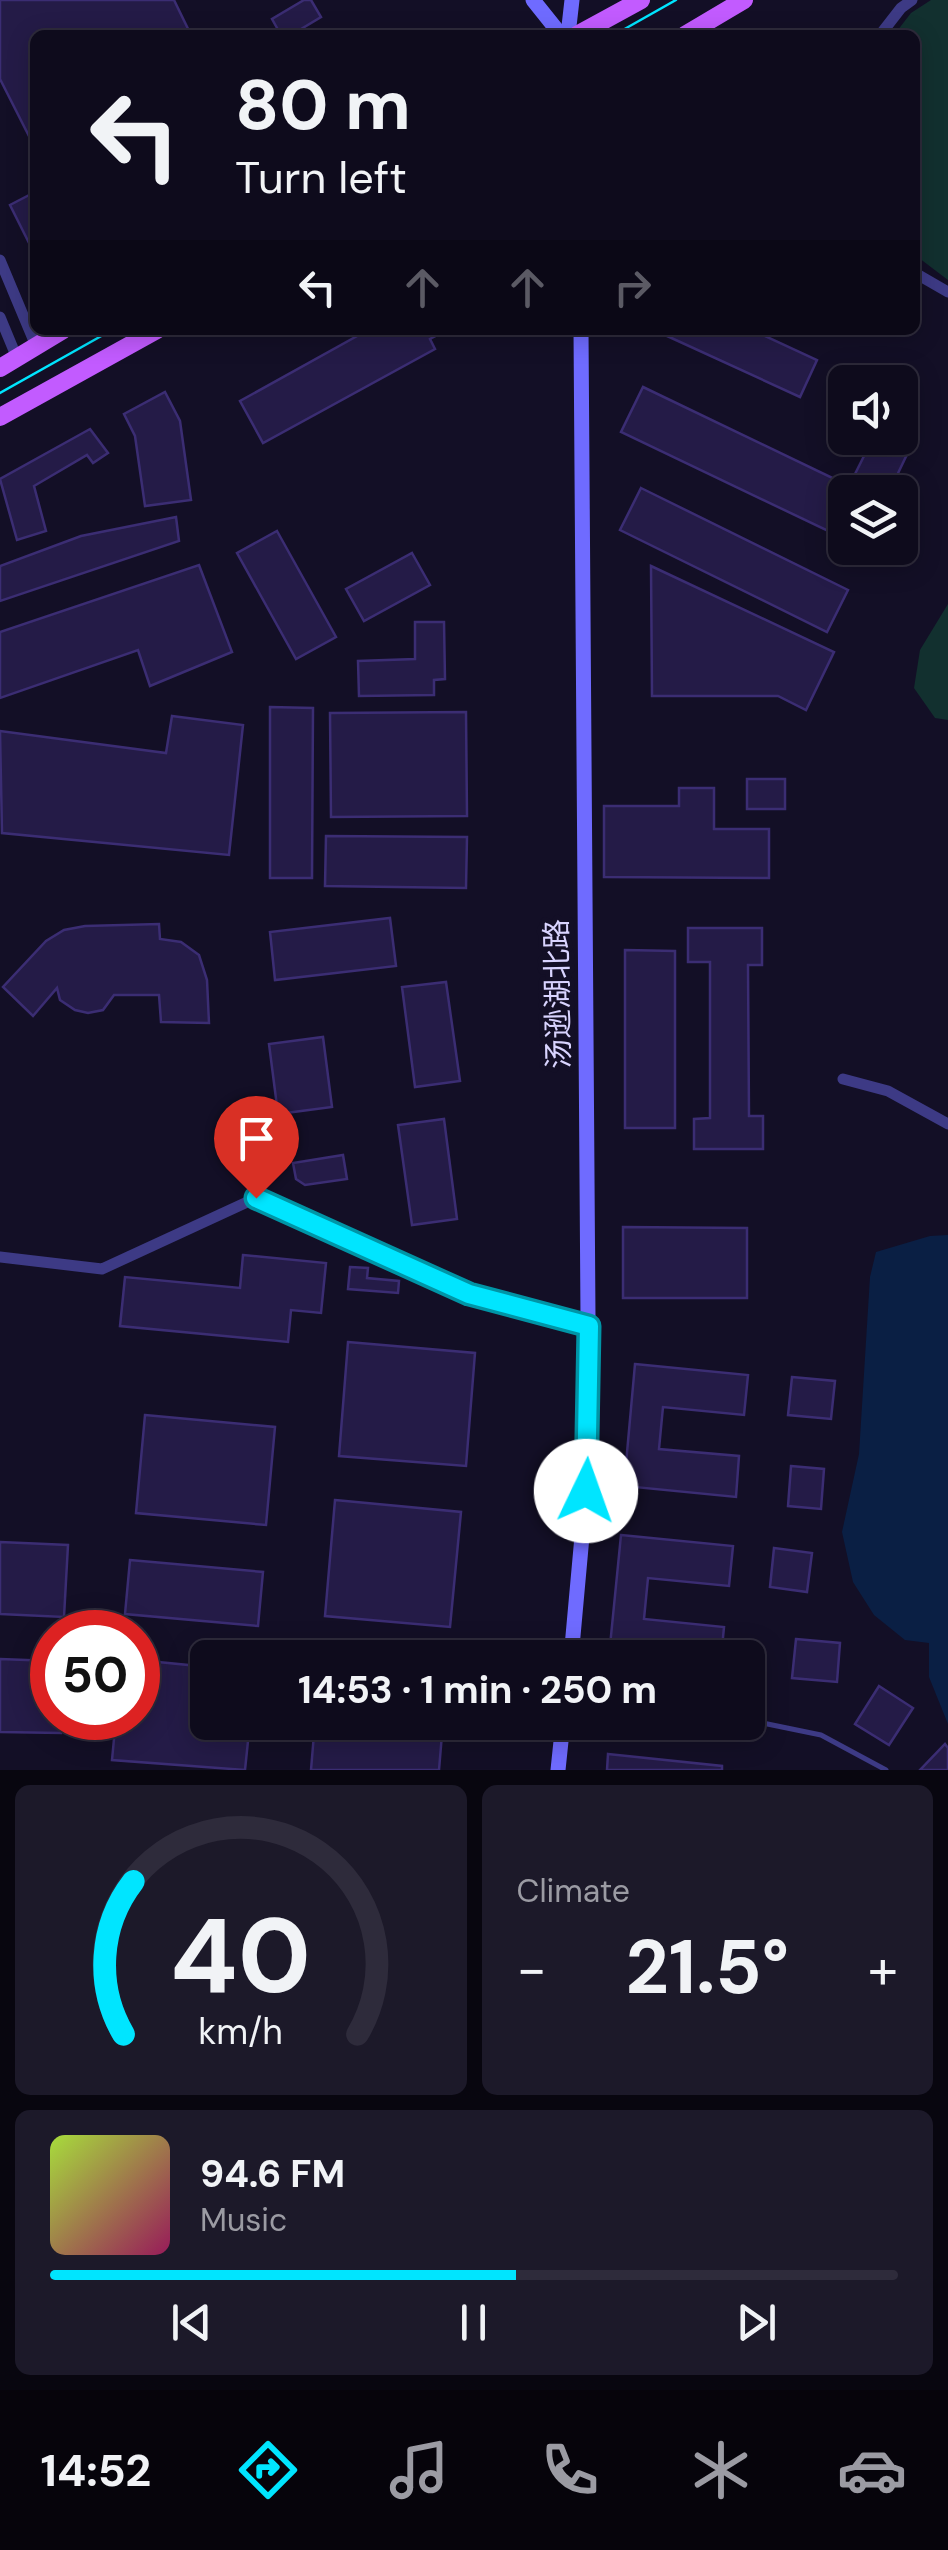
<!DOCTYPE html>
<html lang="en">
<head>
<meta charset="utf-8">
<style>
	:root { --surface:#0e0b1c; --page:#1c1929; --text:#f1f3f6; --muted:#9b9ba3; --line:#2e2b3b; --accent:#00e5ff }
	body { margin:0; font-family:"DM Sans","Noto Sans SC",sans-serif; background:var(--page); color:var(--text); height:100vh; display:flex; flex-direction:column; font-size:38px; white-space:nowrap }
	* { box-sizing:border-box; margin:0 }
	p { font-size:32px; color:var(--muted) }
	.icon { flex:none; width:55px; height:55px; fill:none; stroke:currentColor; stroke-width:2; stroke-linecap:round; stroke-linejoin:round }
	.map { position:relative; height:1770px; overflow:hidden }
	.sheet { display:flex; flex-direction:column; gap:15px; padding:15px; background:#08060f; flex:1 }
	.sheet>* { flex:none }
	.guide { position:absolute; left:30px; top:30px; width:890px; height:305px; border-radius:15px; box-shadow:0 5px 25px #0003,0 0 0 2px var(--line); background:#0e0b1c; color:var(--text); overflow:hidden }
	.tools { position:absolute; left:828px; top:365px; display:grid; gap:20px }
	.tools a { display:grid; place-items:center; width:90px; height:90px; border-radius:15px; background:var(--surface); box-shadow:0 5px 25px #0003,0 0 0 2px var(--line); font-size:50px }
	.speed { position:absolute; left:30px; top:1610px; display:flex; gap:20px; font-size:50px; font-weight:700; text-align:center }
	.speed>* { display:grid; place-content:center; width:130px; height:130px; border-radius:50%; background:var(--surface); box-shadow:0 5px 25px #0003,0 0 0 2px var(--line); line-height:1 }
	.speed .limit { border:15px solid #d22; background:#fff; color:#111 }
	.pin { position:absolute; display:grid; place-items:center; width:85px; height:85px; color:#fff; margin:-102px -42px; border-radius:50% 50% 50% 0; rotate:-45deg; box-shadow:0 0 10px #0007 }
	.pin .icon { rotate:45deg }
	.me { position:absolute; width:110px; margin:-55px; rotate:3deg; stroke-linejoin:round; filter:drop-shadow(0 0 8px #0008) }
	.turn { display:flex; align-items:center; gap:35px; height:210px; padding:0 40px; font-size:45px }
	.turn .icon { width:130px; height:130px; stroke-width:2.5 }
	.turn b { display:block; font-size:70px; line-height:85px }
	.lanes { display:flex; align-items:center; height:95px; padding:0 40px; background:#0003; justify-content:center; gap:50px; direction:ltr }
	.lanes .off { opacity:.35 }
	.big { font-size:75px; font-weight:700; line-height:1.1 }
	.sheet .card { flex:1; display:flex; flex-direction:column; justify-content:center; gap:15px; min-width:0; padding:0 35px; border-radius:15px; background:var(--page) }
	.sheet .dial { align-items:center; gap:0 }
	.dial svg { height:260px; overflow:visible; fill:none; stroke:var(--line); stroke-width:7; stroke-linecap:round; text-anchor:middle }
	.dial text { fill:var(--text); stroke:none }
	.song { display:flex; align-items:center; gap:30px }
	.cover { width:120px; height:120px; border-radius:15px; background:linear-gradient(135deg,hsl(80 70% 55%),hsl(330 70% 35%)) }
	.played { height:10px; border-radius:5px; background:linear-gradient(90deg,var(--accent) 55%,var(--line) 55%) }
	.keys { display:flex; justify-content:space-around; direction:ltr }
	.heat { display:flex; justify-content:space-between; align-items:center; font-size:55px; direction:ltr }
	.sheet .tiles { flex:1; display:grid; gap:15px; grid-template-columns:1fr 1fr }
	.card:last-child { grid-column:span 2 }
	.trip { position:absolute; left:190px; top:1640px; width:575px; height:100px; border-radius:15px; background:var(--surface); box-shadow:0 5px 25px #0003,0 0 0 2px var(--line); font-weight:700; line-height:100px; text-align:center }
	.dock { display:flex; height:160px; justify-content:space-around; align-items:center; background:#06040b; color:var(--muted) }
	.dock .icon { width:70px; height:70px }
	.dock .active { color:var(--accent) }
	.dock b { font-size:45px; color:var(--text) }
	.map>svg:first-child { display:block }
	.green { fill:#12302f }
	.water { fill:#0a1f44 }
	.building { fill:#241b47; stroke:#3b2d73; stroke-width:2.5 }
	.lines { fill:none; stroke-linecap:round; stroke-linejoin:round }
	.lane { stroke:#3d3a85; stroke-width:5 }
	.street { stroke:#3d3a85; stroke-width:11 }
	.secondary { stroke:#6f6bff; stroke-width:15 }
	.primary { stroke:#c25bff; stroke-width:18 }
	.tram { stroke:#00e5ff; stroke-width:2.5 }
	.route-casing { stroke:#0095a6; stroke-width:25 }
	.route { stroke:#00e5ff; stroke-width:18 }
	.labels { text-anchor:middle; stroke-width:10; stroke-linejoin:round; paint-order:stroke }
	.street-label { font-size:30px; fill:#d9d4ff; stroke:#130f26 }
</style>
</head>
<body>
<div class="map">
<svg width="948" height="1770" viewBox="0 0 948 1770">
	<rect width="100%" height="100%" fill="#130f26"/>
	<!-- green -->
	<g class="green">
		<polygon points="931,0 948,0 948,280 915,255 915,35 894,35 911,13"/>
		<polygon points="948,604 948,720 935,718 914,688 920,650"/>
	</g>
	<!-- water -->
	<polygon class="water" points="948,1235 948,1724 929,1677 929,1643 905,1640 874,1615 853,1582 842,1532 859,1454 870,1277 876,1252 930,1236"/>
	<!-- building -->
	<g class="building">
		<polygon points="0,0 174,0 191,35 35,35 35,148 0,79"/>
		<polygon points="304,0 311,0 321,17 291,35 281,35 272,19"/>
		<polygon points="35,192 35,243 30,245 10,205"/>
		<polygon points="368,330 447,330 430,339 435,349 263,443 240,401"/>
		<polygon points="654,330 752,330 817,360 800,397"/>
		<polygon points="643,387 849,486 873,438 893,438 911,446 889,492 845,492 845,539 621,432"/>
		<polygon points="165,392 180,421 191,500 145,506 135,436 124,414"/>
		<polygon points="90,429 108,453 93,463 87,455 34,486 46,531 17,540 0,479"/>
		<polygon points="641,488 848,590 827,632 620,530"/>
		<polygon points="176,517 179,541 0,601 0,566 81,536"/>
		<polygon points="277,531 336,637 296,659 237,553"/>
		<polygon points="412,553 430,585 364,621 346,589"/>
		<polygon points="199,565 232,652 150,686 138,650 0,698 0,632"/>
		<polygon points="651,566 834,652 806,710 778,696 652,696"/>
		<polygon points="415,622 444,622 445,679 434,680 434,695 359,696 358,661 415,659"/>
		<polygon points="270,707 313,708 312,878 270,878"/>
		<polygon points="466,712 467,816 331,817 330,713"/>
		<polygon points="172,716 243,725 229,855 2,833 0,731 166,753"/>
		<rect x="747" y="779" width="38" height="30"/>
		<polygon points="679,788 714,788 714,829 769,829 769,878 604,877 604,806 679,806"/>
		<polygon points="326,836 467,837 466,888 325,886"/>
		<polygon points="390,918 396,966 275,980 270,932"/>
		<polygon points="159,924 160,939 181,942 199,955 207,980 209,1023 161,1022 159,995 114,995 103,1010 88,1013 75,1010 60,1000 57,988 33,1016 3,987 46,941 64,930 85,926"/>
		<polygon points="688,928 762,928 762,965 748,965 749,1116 763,1116 763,1149 694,1149 694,1119 710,1118 710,962 688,962"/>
		<polygon points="625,950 675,951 675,1128 625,1128"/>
		<polygon points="446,982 460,1081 415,1087 402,987"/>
		<polygon points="323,1037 332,1107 278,1114 269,1044"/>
		<polygon points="444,1119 457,1219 412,1225 398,1125"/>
		<polygon points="343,1155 347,1179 305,1185 296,1179 293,1163"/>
		<polygon points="623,1227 747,1228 747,1298 623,1298"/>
		<polygon points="243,1255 326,1263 321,1313 291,1310 288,1342 120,1326 125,1277 240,1288"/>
		<polygon points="350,1267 368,1268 367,1278 399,1281 398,1293 348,1289"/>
		<polygon points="348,1342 475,1353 466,1466 339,1456"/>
		<polygon points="635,1364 748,1375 744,1415 663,1407 659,1449 739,1456 736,1497 624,1486"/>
		<polygon points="792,1377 835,1381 831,1419 788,1415"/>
		<polygon points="145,1415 275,1427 266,1525 136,1513"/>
		<polygon points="791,1466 824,1469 821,1509 788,1506"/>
		<polygon points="335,1500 461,1512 450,1627 325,1616"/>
		<polygon points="621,1535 733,1546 729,1586 648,1578 644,1619 724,1627 721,1658 609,1656"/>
		<polygon points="0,1542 68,1545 64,1617 0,1614"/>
		<polygon points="774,1548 812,1553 807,1592 770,1587"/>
		<polygon points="130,1560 263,1572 258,1626 125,1614"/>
		<polygon points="796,1639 840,1643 837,1682 792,1678"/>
		<polygon points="0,1659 52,1661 52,1718 62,1718 61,1733 0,1732"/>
		<polygon points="138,1660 208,1667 208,1722 250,1722 245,1770 112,1760 116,1718 138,1718"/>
		<polygon points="879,1686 913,1708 889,1745 855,1724"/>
		<polygon points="315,1722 443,1722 439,1770 311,1770"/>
		<polygon points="945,1744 948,1748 948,1770 920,1770"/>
		<polygon points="608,1754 722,1766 722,1770 607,1770"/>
	</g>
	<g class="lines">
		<!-- lane -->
		<polyline class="lane" points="748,1720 821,1735 886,1770"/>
		<!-- street -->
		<g class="street">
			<polyline points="880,35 901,8 912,0"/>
			<polyline points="0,260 36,346"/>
			<polyline points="915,273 948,292"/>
			<polyline points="0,317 17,358"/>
			<polyline points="843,1079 888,1091 948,1124"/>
			<polyline points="0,1257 102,1269 256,1198 469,1294 589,1326"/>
		</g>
		<!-- secondary -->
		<g class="secondary">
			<polyline points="533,0 561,35"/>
			<polyline points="568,35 572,0"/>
			<polyline points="571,1658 589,1459 581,330"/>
			<polyline points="558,1770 563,1722"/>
		</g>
		<!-- primary -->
		<g class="primary">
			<polyline points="577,35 641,0"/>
			<polyline points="685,35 744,0"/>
			<polyline points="0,368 63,330"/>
			<polyline points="0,417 157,330"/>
		</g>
		<!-- tram -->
		<g class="tram">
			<polyline points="614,35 676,0"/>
			<polyline points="0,393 112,330"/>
		</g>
	</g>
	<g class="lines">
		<!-- route casing -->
		<g class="route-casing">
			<polyline id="route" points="256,1198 469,1294 589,1326 586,1491"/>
		</g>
		<!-- route -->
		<use href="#route" class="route"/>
	</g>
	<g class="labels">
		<!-- street labels -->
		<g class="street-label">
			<text transform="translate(558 994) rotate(-91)" y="10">汤逊湖北路</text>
		</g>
	</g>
</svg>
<div class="tools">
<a><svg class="icon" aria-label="sound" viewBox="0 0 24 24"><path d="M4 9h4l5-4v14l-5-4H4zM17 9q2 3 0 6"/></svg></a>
<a><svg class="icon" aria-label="layers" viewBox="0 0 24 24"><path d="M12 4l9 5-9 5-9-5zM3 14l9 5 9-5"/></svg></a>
</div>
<div class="speed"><div class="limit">50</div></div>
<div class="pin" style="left:256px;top:1198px;background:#d93025"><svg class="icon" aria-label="arrive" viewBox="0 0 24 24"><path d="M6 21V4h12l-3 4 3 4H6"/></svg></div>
<svg class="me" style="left:586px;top:1491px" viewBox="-20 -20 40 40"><circle r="19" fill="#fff"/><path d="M0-13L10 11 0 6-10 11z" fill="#00e5ff"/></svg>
<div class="trip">14:53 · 1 min · 250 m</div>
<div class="guide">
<div class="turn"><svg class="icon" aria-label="left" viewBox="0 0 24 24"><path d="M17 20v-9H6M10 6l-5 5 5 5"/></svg><div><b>80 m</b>Turn left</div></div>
<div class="lanes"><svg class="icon" aria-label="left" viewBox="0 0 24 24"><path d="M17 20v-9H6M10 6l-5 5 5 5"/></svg><svg class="icon off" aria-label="ahead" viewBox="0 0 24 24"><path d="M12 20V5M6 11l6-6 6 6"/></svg><svg class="icon off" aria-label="ahead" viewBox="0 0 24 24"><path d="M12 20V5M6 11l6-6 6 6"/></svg><svg class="icon off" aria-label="right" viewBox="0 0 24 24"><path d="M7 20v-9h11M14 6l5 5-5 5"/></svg></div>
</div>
</div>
<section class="sheet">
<div class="tiles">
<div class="card dial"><svg viewBox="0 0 100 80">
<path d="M14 69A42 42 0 1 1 86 69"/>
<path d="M14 69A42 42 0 0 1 17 22" stroke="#00e5ff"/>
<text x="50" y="56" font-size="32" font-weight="700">40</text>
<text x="50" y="72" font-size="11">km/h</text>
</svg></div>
<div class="card"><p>Climate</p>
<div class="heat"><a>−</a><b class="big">21.5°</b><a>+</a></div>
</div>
<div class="card">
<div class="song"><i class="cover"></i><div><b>94.6 FM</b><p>Music</p></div></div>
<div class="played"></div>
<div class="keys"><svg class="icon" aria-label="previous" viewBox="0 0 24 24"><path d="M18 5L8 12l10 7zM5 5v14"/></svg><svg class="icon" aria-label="pause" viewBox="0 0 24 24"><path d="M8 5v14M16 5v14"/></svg><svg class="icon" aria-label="next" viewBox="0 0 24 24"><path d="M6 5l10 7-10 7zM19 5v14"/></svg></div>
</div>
</div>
</section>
<nav class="dock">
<b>14:52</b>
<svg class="icon active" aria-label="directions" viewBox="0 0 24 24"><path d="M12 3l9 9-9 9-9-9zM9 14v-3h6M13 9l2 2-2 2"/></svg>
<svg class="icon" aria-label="music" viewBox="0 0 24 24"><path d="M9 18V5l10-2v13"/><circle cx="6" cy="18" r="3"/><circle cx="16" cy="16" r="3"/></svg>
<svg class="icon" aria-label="phone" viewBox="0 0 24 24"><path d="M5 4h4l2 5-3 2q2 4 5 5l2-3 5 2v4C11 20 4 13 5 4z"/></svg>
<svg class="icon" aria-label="climate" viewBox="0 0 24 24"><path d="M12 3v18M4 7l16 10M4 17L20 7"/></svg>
<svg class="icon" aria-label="car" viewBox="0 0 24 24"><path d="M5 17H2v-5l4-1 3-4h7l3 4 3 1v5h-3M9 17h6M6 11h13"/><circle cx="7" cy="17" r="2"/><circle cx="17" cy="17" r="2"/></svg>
</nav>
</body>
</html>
